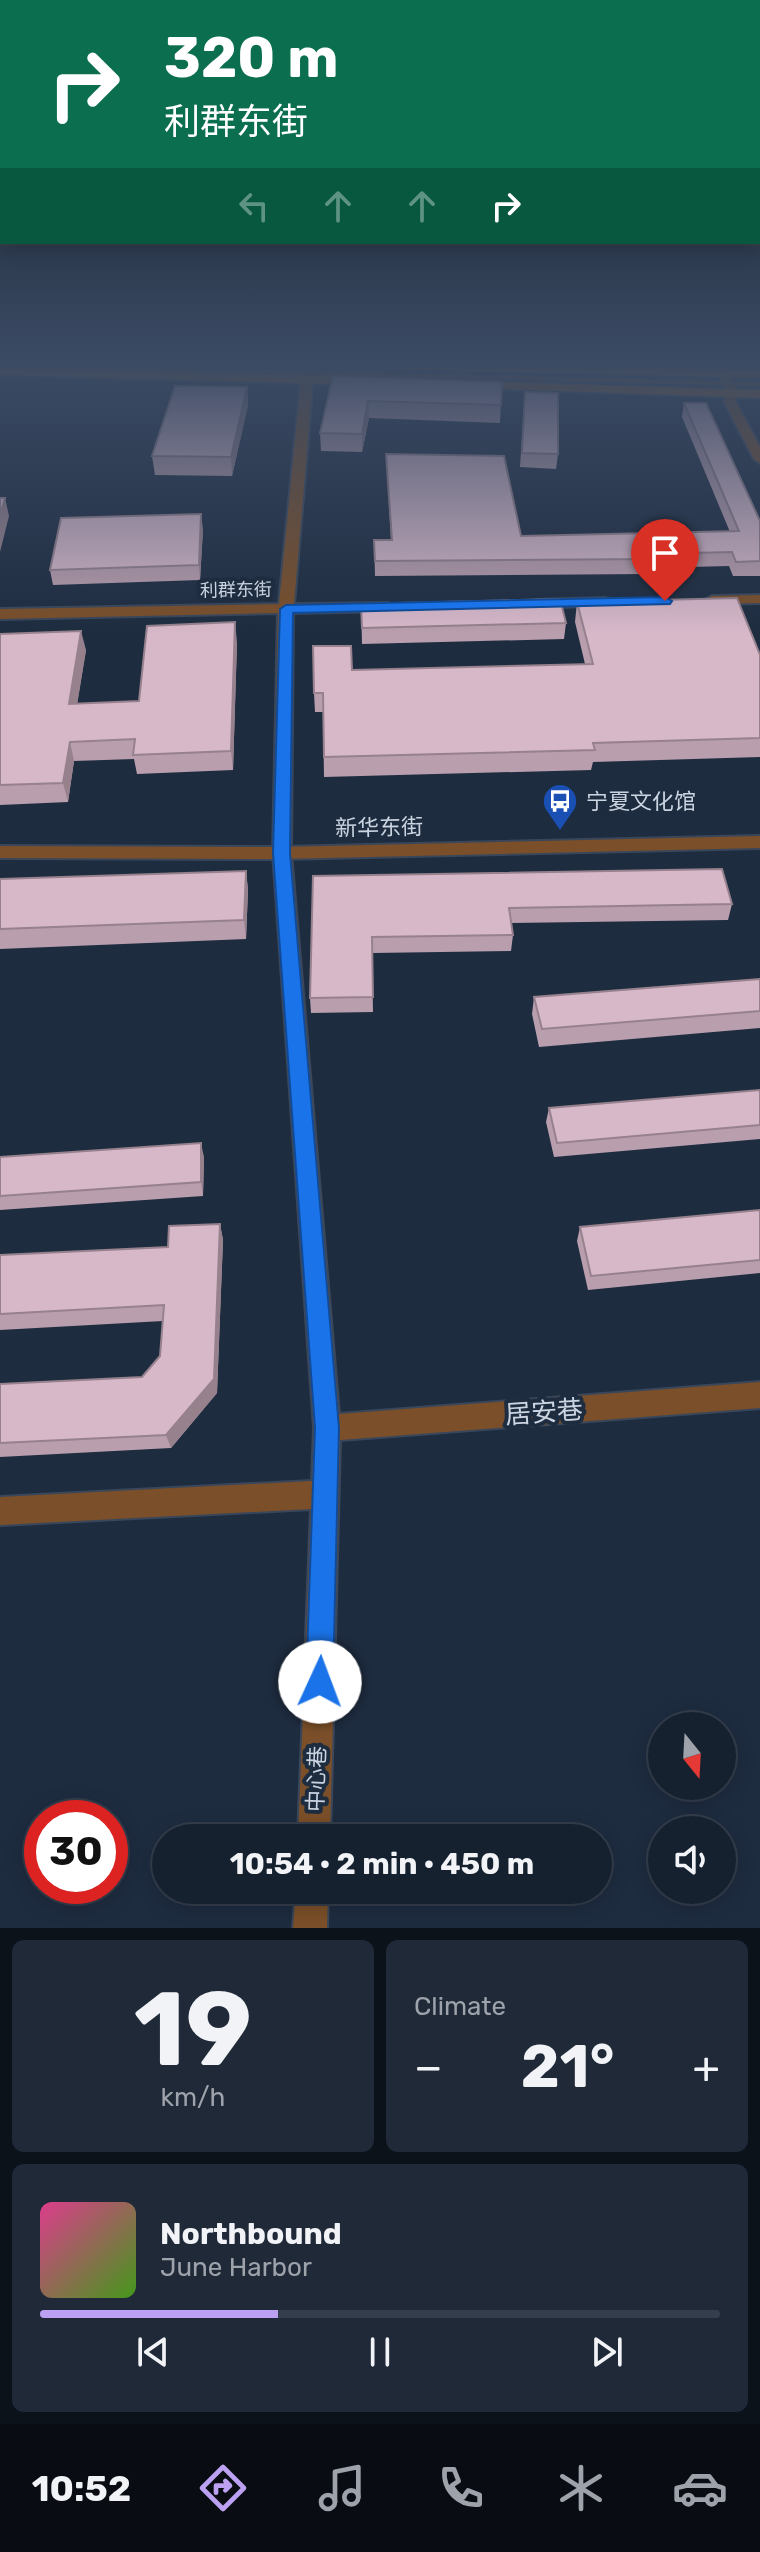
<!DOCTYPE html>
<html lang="en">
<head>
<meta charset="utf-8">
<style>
	:root { --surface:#162130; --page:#1f2938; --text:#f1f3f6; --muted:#9ea3ab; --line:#353e4c; --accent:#bca0f2 }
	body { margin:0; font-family:Rubik,"Noto Sans SC",sans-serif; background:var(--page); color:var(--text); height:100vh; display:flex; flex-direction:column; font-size:30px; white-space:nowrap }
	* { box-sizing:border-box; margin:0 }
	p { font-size:26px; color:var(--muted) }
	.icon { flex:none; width:44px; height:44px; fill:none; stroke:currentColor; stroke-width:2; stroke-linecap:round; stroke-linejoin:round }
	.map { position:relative; height:1928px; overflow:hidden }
	.side { display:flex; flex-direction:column; gap:12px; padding:12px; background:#0c121a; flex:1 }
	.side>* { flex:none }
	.top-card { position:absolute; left:0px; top:0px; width:760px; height:244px; box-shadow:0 4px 20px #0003,0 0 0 2px var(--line); background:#0b6e4f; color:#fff; overflow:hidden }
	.needle { width:52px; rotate:162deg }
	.controls { position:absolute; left:648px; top:1712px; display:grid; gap:16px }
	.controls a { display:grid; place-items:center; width:88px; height:88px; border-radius:50%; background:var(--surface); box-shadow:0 4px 20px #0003,0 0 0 2px var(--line); font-size:40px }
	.speed { position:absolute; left:24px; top:1800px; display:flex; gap:16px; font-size:40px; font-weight:700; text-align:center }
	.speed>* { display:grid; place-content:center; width:104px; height:104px; border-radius:50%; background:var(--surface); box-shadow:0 4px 20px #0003,0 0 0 2px var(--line); line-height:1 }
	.speed .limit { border:12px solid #d22; background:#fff; color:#111 }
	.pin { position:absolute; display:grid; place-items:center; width:68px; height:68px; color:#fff; margin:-82px -34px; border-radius:50% 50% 50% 0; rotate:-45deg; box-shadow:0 0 8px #0007 }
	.pin .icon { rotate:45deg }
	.me { position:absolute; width:88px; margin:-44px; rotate:2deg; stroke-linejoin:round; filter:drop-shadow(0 0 6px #0008) }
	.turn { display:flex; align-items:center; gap:28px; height:168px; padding:0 32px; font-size:36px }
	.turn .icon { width:104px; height:104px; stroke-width:2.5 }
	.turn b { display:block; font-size:56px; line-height:68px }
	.lanes { display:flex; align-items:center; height:76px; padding:0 32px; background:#0003; justify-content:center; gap:40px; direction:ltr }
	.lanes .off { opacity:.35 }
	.big { font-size:60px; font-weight:700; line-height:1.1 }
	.side .widget { flex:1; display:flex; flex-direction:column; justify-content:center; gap:12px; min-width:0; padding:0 28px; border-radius:12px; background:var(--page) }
	.side .dial { align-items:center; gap:0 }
	.dial b { font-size:104px; line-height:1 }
	.song { display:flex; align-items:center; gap:24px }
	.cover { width:96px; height:96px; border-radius:12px; background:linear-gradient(135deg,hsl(330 70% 55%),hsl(100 70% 35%)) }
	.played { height:8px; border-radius:4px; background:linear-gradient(90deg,var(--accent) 35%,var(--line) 35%) }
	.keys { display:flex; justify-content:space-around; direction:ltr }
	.heat { display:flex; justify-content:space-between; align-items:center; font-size:44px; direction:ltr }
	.side .tiles { flex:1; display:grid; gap:12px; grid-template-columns:1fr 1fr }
	.widget:last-child { grid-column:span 2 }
	.trip { position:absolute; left:152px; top:1824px; width:460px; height:80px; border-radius:40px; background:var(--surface); box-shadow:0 4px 20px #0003,0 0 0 2px var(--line); font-weight:700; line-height:80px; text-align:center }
	.tabs { display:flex; height:128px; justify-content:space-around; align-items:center; background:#090d13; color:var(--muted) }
	.tabs .icon { width:56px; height:56px }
	.tabs .active { color:var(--accent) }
	.tabs b { font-size:36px; color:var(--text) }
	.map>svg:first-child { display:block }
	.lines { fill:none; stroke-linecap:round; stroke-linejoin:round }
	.service-casing { stroke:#3a475a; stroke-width:4 }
	.minor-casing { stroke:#3a475a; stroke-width:4 }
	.tertiary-casing { stroke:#3a475a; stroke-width:4 }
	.secondary-casing { stroke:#3a475a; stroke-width:4 }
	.service { fill:#7b4f29; fill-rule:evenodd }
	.minor { fill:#7b4f29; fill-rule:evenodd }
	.tertiary { fill:#7b4f29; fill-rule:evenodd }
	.secondary { fill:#a7621c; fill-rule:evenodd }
	.wall { fill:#b99ead }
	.shaded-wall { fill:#96818d }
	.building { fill:#d7b8c9; stroke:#96818d; stroke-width:2 }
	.route { fill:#1a73e8; stroke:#114b97; stroke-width:2 }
	.labels { text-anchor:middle; stroke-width:8; stroke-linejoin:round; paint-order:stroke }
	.far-street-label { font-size:18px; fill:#cbd4e1; stroke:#1e2c40 }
	.poi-label { font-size:22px; fill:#cbd4e1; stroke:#1e2c40; text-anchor:start }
	.street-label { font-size:22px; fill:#cbd4e1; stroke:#1e2c40 }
	.near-street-label { font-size:26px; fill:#cbd4e1; stroke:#1e2c40 }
</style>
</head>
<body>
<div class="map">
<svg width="760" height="1928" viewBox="0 0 760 1928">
	<rect width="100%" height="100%" fill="#1e2c40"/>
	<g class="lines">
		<!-- service casing -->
		<g class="service-casing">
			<polygon id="service" points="0,364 760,382 760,386 0,367"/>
		</g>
		<!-- minor casing -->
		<g class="minor-casing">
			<g id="minor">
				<polygon points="307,375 313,379 294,604 388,603 395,607 388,611 293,613 291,853 339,1414 760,1382 760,1408 340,1440 330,1838 298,1838 311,1509 0,1525 0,1497 312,1481 314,1428 273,853 278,613 0,619 0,609 279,604 301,379"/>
				<polygon points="760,595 760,603 712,604 705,600 712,596"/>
				<polygon points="604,598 609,599 609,605 536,608 529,604 536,600"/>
				<polygon points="296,1890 328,1890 327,1928 293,1928"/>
			</g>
		</g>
		<!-- tertiary casing -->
		<g class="tertiary-casing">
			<g id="tertiary">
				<polygon points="713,364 725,364 739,393 736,402 760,447 760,463 754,459 724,402 727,393"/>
				<polygon points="760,836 760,848 282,859 0,858 0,846 282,847"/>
			</g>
		</g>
		<!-- secondary casing -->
		<g class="secondary-casing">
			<g id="secondary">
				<polygon points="300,364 482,364 760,370 760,378 306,367"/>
				<polygon points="0,367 360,377 366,381 360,385 0,375"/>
				<polygon points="476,381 760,390 760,398 472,388 470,385"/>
			</g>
		</g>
		<!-- service -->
		<use href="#service" class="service"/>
		<!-- minor -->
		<use href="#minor" class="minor"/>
		<!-- tertiary -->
		<use href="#tertiary" class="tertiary"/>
		<!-- secondary -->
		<use href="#secondary" class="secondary"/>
	</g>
	<!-- wall -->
	<g class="wall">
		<polygon points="333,376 502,382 500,423 369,418 362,452 321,451 320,433"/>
		<polygon points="247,387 248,405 232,476 155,475 152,456"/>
		<polygon points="684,403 760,521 760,576 733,576 729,566 648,568 647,574 375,576 374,540 391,540 386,454 521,536 730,532 682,417"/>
		<polygon points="524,406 558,454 556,469 520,467"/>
		<polygon points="203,529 200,580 53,585 50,570"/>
		<polygon points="577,602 760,655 760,757 593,762 591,770 324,777 323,712 315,712 314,693 352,670 585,664 575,622"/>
		<polygon points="361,604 566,623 564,639 362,644"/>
		<polygon points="0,634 86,650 77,704 139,701 237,642 233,770 137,774 134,759 74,761 68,802 0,805"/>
		<polygon points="246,871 248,890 246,939 0,949 0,879"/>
		<polygon points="313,876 732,904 728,920 511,923 513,935 511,951 372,953 373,1012 311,1013 310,998"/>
		<polygon points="760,979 760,1028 539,1047 532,1014 534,997"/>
		<polygon points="760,1090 760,1139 554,1157 546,1122 549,1108"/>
		<polygon points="0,1157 204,1157 203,1196 0,1210"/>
		<polygon points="760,1210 760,1273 588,1290 577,1241 580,1227"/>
		<polygon points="220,1224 223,1240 217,1393 171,1448 0,1457 0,1384 142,1377 160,1356 163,1321 0,1330 0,1255 168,1247"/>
	</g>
	<!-- shaded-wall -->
	<g class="shaded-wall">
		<polygon points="247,387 248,405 232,476 231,457"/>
		<polygon points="368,401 369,418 362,452 362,434"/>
		<polygon points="5,498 9,516 0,552 0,516"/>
		<polygon points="201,514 203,529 200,580 199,565"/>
		<polygon points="235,622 237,642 233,770 231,751"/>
		<polygon points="81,631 86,650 74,724 69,704"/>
		<polygon points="70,742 74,761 68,802 63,783"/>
		<polygon points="246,871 248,890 246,939 244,920"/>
		<polygon points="201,1143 204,1157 203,1196 201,1182"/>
		<polygon points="220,1224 223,1240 217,1393 171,1448 166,1435"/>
	</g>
	<!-- building -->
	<g class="building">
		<polygon points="333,376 502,382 501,405 368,401 362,434 320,433"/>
		<polygon points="175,386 247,387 231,457 152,456"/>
		<polygon points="525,392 558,393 558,454 522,453"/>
		<polygon points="684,403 706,403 760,521 760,561 736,562 732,552 648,554 650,559 375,561 374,540 392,540 386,454 504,456 521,536 739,531"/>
		<polygon points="0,498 5,498 0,516"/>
		<polygon points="201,514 199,565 50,570 61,518"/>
		<polygon points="737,598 760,655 760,738 593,743 595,750 324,757 323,693 314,693 313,646 351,646 352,670 593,664 577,602"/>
		<polygon points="560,599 566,623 362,628 361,604"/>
		<polygon points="235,622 231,751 133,755 135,739 70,742 63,783 0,785 0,634 81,631 69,704 139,701 147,626"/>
		<polygon points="722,869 732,904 509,908 513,935 372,937 373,997 310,998 313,876"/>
		<polygon points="246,871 244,920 0,929 0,879"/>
		<polygon points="760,979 760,1011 542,1029 534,997"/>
		<polygon points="760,1090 760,1125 557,1143 549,1108"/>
		<polygon points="201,1143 201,1182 0,1196 0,1157"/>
		<polygon points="760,1210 760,1260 591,1276 580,1227"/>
		<polygon points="220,1224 214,1379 166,1435 0,1443 0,1384 142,1377 160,1356 164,1305 0,1314 0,1255 168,1247 169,1226"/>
	</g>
	<!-- sky -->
	<linearGradient id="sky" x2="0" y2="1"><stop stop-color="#101823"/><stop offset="0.57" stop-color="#3b4b64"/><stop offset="1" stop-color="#3b4b64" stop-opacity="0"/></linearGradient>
	<rect width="760" height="634" fill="url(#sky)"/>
	<!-- route -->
	<polygon class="route" points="665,597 672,601 670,604 293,613 290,853 339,1428 333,1682 329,1691 320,1695 310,1691 306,1682 315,1428 273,853 280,609 286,605"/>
	<!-- icons -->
	<defs>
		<g id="bus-pin" transform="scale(1.8)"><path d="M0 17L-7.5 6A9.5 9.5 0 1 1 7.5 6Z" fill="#1a4fb4" stroke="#1e2c40"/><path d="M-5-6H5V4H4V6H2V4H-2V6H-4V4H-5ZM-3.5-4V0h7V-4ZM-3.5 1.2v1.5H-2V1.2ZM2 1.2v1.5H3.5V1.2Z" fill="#fff"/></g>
	</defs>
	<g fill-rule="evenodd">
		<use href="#bus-pin" x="560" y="801"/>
	</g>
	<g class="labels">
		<!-- far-street labels -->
		<g class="far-street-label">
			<text transform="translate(236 590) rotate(-1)" y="6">利群东街</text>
		</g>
		<!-- poi labels -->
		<g class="poi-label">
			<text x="586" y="809">宁夏文化馆</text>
		</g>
		<!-- street labels -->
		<g class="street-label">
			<text transform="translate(379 827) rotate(-1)" y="8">新华东街</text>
			<text transform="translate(316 1779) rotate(-88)" y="8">中心巷</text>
		</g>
		<!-- near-street labels -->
		<g class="near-street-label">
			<text transform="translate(544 1412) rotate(-4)" y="9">居安巷</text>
		</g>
	</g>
</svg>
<div class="controls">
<a><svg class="needle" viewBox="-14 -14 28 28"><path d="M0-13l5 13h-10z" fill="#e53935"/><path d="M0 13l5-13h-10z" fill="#9ea3ab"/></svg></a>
<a><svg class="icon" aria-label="sound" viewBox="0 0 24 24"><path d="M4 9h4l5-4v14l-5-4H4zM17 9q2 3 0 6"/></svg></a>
</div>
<div class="speed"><div class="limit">30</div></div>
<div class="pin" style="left:665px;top:601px;background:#d93025"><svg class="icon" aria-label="arrive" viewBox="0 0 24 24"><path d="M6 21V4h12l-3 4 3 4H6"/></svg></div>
<svg class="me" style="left:320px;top:1682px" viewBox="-20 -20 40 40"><circle r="19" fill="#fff"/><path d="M0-13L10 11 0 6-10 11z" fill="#1a73e8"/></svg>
<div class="trip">10:54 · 2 min · 450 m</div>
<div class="top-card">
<div class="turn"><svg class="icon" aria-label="right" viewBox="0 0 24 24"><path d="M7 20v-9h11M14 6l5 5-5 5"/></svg><div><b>320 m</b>利群东街</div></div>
<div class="lanes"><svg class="icon off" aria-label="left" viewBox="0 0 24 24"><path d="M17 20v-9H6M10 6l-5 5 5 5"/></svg><svg class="icon off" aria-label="ahead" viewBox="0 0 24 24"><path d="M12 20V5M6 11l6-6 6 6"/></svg><svg class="icon off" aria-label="ahead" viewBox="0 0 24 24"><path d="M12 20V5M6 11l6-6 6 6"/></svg><svg class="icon" aria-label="right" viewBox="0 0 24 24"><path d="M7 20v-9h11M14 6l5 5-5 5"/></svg></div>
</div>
</div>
<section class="side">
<div class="tiles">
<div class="widget dial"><b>19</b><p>km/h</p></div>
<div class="widget"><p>Climate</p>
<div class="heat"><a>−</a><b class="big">21°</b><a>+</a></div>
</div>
<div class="widget">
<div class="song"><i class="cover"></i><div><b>Northbound</b><p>June Harbor</p></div></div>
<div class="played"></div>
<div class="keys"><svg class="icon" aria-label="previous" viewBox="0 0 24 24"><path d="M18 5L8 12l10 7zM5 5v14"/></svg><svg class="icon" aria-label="pause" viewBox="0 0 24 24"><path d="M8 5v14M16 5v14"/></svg><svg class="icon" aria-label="next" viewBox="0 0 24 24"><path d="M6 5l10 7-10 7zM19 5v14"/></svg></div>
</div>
</div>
</section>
<nav class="tabs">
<b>10:52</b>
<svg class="icon active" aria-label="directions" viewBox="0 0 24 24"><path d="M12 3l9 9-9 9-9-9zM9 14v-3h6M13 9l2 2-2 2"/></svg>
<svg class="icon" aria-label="music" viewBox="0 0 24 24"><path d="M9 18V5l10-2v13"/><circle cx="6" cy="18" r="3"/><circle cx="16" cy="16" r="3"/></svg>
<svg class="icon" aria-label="phone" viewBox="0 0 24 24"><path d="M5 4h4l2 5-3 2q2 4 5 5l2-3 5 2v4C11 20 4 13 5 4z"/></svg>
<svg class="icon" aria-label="climate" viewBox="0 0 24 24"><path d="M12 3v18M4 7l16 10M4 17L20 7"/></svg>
<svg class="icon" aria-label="car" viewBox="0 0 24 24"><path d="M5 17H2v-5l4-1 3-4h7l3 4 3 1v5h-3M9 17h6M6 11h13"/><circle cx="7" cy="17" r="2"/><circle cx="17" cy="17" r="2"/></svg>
</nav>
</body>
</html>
